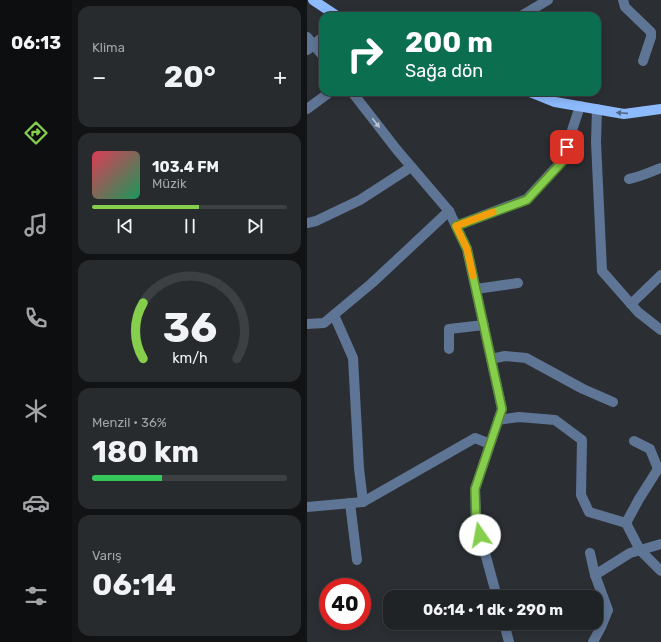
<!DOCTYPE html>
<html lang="tr">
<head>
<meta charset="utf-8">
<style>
	:root { --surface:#202326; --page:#282b2e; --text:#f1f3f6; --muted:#a2a4a7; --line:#3d4043; --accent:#86cf4c }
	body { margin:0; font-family:Rubik,sans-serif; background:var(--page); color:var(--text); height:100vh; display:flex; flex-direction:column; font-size:15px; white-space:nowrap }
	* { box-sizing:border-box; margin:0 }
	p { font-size:13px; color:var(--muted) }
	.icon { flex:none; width:22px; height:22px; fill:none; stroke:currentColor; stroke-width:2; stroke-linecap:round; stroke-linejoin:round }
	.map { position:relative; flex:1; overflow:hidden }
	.side { display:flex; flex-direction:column; gap:6px; padding:6px; background:#121315; width:235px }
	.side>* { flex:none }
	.banner { position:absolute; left:12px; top:12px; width:282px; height:84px; border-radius:12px; box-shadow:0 2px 10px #0003,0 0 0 1px var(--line); background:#0b6e4f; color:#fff; overflow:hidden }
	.speed { position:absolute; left:12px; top:578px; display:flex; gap:8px; font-size:20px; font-weight:700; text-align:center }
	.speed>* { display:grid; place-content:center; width:52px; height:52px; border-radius:50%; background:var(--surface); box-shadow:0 2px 10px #0003,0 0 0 1px var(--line); line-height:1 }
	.speed .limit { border:6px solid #d22; background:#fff; color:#111 }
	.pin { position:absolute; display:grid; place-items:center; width:34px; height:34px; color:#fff; margin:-17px; border-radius:8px; box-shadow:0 2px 6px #0006 }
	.me { position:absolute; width:44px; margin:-22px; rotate:348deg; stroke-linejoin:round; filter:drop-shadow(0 0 3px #0008) }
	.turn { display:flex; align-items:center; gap:14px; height:84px; padding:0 20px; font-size:18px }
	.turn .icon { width:52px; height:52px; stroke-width:2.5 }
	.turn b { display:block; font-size:28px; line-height:34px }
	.big { font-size:30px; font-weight:700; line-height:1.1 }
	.side .widget { flex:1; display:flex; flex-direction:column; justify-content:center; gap:6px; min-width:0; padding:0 14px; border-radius:12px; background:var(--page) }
	.side .dial { align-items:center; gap:0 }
	.dial svg { height:104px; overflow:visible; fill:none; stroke:var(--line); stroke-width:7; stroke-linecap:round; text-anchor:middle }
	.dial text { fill:var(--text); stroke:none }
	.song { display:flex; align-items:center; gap:12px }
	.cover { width:48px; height:48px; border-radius:6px; background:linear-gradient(135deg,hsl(350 70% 55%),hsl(150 70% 35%)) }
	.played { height:4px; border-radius:2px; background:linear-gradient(90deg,var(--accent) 55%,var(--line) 55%) }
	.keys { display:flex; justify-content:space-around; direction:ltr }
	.heat { display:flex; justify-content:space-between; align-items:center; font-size:22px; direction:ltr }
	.charge { height:6px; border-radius:3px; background:linear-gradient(90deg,#34c759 36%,var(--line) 0) }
	.trip { position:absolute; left:76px; top:590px; width:220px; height:40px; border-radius:12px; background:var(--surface); box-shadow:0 2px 10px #0003,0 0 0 1px var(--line); font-weight:700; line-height:40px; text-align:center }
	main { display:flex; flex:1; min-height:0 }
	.menu { display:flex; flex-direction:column; width:72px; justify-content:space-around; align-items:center; background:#0d0e0f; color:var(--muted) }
	.menu .icon { width:28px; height:28px }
	.menu .current { color:var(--accent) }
	.menu b { font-size:18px; color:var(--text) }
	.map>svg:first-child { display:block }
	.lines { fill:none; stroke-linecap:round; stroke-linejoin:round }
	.minor { stroke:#5f7595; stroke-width:10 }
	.major { stroke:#8dbafd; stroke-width:10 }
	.oneway { fill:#526888 }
	.oneway2 { fill:#bbc2cc }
	.route-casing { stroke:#578731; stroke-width:10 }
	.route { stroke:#86cf4c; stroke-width:7 }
	.slow { stroke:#f59e0b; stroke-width:7 }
</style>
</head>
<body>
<main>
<nav class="menu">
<b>06:13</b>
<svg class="icon current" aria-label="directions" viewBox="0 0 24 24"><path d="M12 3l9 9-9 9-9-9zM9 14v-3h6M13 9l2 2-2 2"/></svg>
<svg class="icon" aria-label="music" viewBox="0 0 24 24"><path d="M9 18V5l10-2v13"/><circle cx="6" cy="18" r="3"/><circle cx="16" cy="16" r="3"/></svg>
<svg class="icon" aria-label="phone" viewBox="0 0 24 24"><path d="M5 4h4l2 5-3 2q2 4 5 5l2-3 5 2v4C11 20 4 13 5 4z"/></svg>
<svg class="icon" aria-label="climate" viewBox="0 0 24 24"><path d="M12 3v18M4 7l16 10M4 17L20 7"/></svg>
<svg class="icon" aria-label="car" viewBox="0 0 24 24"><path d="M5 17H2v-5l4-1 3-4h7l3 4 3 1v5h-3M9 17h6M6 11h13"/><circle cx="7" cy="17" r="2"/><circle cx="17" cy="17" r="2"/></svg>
<svg class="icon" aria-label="filters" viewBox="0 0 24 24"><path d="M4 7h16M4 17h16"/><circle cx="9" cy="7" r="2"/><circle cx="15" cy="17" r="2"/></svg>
</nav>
<section class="side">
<div class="widget"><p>Klima</p>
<div class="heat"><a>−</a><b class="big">20°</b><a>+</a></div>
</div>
<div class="widget">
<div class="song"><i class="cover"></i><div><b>103.4 FM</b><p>Müzik</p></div></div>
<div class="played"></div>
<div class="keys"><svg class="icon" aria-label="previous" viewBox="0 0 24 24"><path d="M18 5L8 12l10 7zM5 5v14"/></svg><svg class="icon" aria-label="pause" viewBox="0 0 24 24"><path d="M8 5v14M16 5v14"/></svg><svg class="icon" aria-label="next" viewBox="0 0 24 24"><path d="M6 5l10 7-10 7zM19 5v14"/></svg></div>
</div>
<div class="widget dial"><svg viewBox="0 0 100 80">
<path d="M14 69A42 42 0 1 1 86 69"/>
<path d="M14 69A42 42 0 0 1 14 26" stroke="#86cf4c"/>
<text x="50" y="56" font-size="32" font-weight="700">36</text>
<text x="50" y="72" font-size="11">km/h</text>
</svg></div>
<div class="widget"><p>Menzil · 36%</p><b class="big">180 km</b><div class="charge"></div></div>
<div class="widget"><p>Varış</p><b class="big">06:14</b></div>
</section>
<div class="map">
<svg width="354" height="642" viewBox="0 0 354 642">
	<rect width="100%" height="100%" fill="#2b2f33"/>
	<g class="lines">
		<!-- minor -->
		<g class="minor">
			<polyline points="316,0 318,7 344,32 344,37 336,61"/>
			<polyline points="214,16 241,0"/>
			<polyline points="0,37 16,56"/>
			<polyline points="0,50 16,37"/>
			<polyline points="45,92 90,150 142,211 160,249 195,409 168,489 169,520 190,597"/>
			<polyline points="0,109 23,92"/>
			<polyline points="290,109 289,142 295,271 331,312 354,330"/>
			<path d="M322 179C333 177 343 172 354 168"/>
			<polyline points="0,223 9,221 53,200 104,167"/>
			<polyline points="149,226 220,199 255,161 273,106"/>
			<polyline points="169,289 211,283"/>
			<polyline points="324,304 354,275"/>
			<polyline points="27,315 46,358 52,468 56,502"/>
			<polyline points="0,324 17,323 65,283 142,211"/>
			<polyline points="142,349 142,329 177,325"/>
			<polyline points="184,359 198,356 219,358 276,389 306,402"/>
			<polyline points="191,420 212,417 248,420 275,440 274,495 282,512 319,523 333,550 354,571"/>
			<polyline points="43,503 50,560"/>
			<polyline points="0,507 56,502 168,438 183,444"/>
			<polyline points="319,523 332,499 351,469 343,449 327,441"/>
			<polyline points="283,553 288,575 301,610 294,627 286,642"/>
			<polyline points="288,575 323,553 354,544"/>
			<polyline points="197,623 202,642"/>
		</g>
		<!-- major -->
		<g class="major">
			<polyline points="6,0 30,16"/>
			<polyline points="223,92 248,102 317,114 354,109"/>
		</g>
	</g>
	<!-- one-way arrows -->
	<defs><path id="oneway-solid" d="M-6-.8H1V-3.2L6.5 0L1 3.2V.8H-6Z"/></defs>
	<use class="oneway" href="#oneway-solid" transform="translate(315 113) rotate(-176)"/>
	<use class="oneway2" href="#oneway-solid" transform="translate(69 123) rotate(52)"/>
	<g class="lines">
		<!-- route casing -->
		<g class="route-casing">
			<polyline id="route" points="173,535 169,520 168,489 195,409 160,249 149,226 220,200 256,161 260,147"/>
		</g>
		<!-- route -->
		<use href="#route" class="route"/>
		<!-- slow -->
		<polyline class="slow" points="166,276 160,249 149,226 186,212"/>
	</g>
</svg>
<div class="speed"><div class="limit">40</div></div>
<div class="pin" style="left:260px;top:147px;background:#d93025"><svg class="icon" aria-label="arrive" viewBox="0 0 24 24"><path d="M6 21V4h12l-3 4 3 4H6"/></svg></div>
<svg class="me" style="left:173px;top:535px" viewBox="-20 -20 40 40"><circle r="19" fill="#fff"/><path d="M0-13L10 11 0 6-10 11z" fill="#86cf4c"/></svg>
<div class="trip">06:14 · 1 dk · 290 m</div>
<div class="banner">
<div class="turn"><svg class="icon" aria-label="right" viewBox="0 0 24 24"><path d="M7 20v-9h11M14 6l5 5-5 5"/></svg><div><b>200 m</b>Sağa dön</div></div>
</div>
</div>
</main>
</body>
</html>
